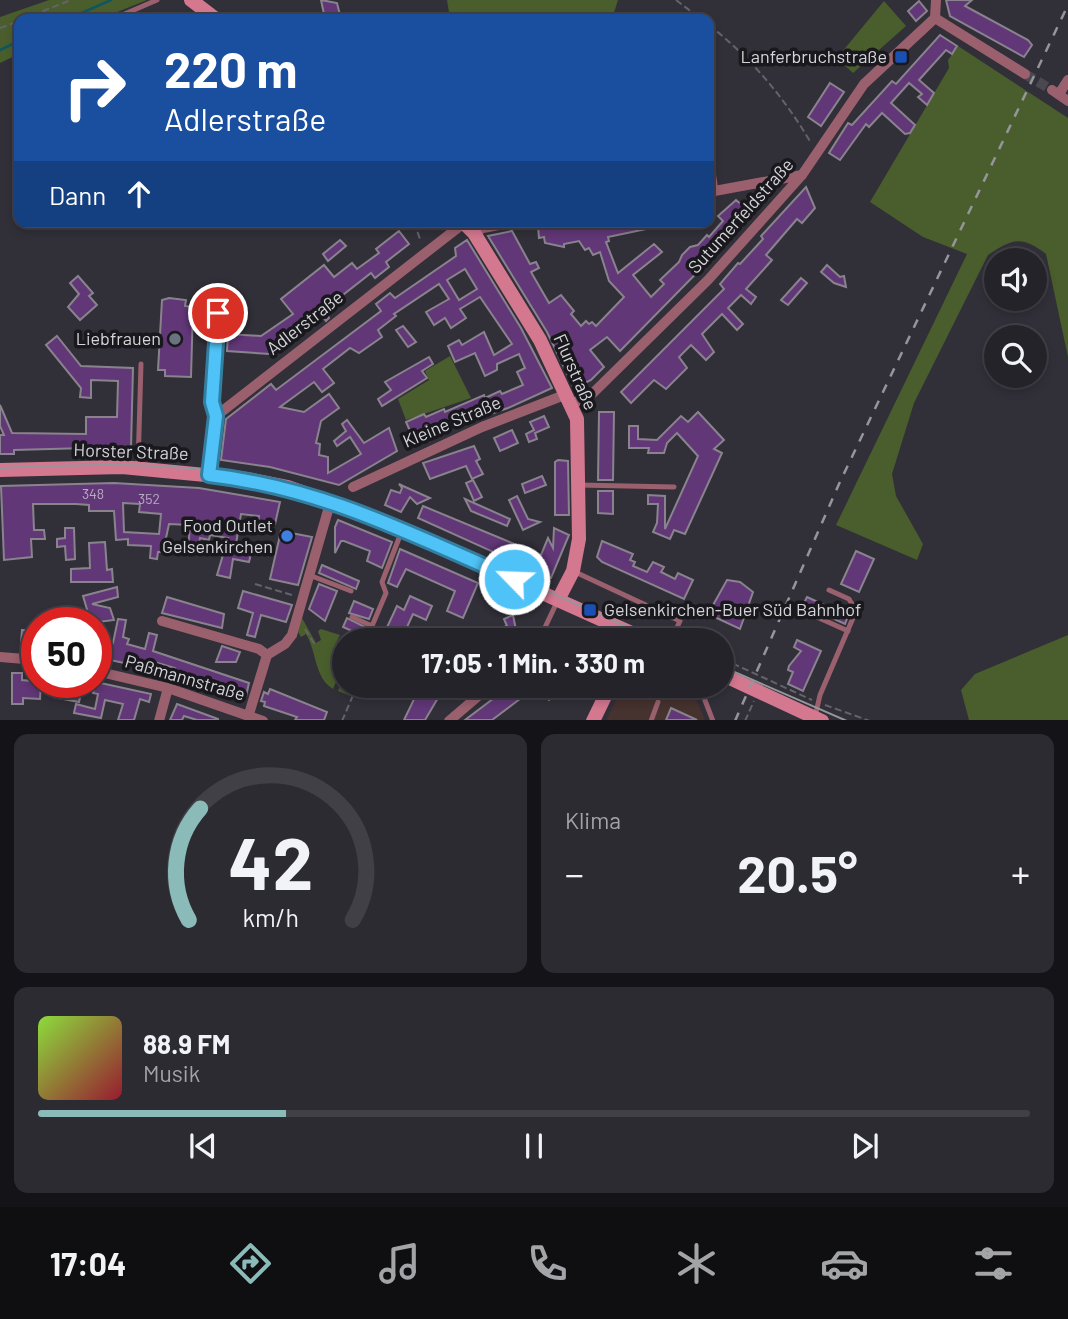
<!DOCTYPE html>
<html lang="de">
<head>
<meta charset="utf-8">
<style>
	:root { --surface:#25232a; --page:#2d2b32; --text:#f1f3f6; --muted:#a3a4a8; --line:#424047; --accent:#8bbbb9 }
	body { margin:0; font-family:Barlow,sans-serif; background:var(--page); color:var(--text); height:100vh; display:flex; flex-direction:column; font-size:26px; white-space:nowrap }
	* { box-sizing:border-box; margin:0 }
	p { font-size:23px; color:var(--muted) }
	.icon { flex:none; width:38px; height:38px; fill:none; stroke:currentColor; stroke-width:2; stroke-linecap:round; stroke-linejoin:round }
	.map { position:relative; height:720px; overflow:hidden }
	.panel { display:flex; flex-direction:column; gap:14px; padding:14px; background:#141317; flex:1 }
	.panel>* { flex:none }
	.banner { position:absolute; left:14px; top:14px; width:700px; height:214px; border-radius:14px; box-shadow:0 4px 10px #0003,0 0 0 2px var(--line); background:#1a4fa0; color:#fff; overflow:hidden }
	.controls { position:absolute; left:984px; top:248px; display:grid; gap:14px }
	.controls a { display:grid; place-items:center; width:63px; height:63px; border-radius:50%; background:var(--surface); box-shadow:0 4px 10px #0003,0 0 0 2px var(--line); font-size:35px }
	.speed { position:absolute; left:21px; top:607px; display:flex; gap:14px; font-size:35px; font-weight:700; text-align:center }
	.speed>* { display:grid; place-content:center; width:91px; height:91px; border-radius:50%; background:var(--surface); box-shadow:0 4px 10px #0003,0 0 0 2px var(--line); line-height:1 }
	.speed .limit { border:10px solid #d22; background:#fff; color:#111 }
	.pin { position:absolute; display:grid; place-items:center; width:60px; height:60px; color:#fff; margin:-30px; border:4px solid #fff; border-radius:50%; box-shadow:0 2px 7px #0007 }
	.me { position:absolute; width:77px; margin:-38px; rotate:294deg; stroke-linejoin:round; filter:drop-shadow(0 0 5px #0008) }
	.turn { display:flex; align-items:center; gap:24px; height:147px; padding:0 35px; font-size:32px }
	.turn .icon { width:91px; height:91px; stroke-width:2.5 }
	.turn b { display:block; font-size:49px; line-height:60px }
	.then { display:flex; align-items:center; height:66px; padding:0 35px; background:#0003; gap:14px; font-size:26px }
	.big { font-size:52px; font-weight:700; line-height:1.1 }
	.panel .card { flex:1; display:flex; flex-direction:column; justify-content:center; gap:10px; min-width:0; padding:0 24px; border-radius:14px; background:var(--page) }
	.panel .dial { align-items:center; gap:0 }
	.dial svg { height:182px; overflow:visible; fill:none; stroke:var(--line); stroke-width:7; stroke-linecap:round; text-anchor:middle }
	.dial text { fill:var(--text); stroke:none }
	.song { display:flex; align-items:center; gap:21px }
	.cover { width:84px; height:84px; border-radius:10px; background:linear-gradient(135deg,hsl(90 70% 55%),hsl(350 70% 35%)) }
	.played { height:7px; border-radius:4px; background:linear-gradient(90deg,var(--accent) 25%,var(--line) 25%) }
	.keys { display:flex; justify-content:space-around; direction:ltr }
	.heat { display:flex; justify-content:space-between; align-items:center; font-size:38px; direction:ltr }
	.panel .tiles { flex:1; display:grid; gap:14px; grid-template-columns:1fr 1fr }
	.card:last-child { grid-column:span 2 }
	.trip { position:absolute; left:332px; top:628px; width:402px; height:70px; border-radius:35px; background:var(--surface); box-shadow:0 4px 10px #0003,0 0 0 2px var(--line); font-weight:700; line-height:70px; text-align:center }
	.tabs { display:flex; height:112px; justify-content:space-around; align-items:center; background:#0f0e11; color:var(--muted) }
	.tabs .icon { width:49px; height:49px }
	.tabs .selected { color:var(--accent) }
	.tabs b { font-size:32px; color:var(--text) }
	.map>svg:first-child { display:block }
	.industrial { fill:#46322f }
	.green { fill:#495e2c }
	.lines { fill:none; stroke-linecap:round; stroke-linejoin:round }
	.stream { stroke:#0f5760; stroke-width:2.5 }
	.building { fill:#623778; stroke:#89838d; stroke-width:2; fill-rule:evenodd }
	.street-tunnel { stroke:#4a4850; stroke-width:10; stroke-dasharray:10 5; stroke-linecap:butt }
	.path { stroke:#64626a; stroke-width:2; stroke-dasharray:7 3.5; stroke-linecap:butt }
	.lane { stroke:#9a606e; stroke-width:5 }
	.street { stroke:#9a606e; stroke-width:10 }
	.secondary { stroke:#d47890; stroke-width:14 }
	.tram { stroke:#96959c; stroke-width:2 }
	.rail { stroke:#96959c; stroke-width:2.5; stroke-dasharray:9 9; stroke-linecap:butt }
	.route-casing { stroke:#337fa1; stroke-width:18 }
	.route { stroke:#4fc3f7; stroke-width:12 }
	.transit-dot { fill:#1a4fb4; stroke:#19181c; stroke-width:2.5 }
	.worship-dot { fill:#6b7280; stroke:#19181c; stroke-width:2.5 }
	.shop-dot { fill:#3f7fe0; stroke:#19181c; stroke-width:2.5 }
	.labels { text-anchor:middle; stroke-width:7; stroke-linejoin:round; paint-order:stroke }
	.number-label { font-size:14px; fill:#b8adc2 }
	.poi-label { font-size:18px; fill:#d5d4da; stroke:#19181c; text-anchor:end }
	.street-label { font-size:18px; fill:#d5d4da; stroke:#19181c }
</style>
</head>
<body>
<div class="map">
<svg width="1068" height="721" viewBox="0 0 1068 721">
	<rect width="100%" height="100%" fill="#312f38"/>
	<!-- industrial -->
	<polygon class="industrial" points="623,686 695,686 695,696 705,720 606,721"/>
	<!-- green -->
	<g class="green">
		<polygon points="49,0 147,0 100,19 19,19 19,54 0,63 0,17"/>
		<polygon points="447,0 618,0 612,19 450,19"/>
		<polygon points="884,1 906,26 853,73 837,58"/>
		<path d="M958 46 1068 118V357L1046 254C1021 235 1013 239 988 255L914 403 892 474 896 496 923 544 917 560 836 525 967 254 923 237 870 202 949 68 948 60Z"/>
		<polygon points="450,356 471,398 406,420 398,399 429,380 425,371"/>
		<path d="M302 618 316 643 321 640 318 631 321 629 340 635 335 645 343 649 345 645V686H358L353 697 338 691 341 684 336 682 333 689C314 677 317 652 306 634L301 637 298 632Z"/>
		<polygon points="1068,635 1068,720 969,720 961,690 975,674"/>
	</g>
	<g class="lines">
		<!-- stream -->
		<g class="stream">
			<polyline points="68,19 111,0"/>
			<polyline points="0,50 19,41"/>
		</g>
	</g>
	<!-- building -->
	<g class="building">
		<polygon points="321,0 337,3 341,19 325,19"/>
		<polygon points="946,0 972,0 965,6 1028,40 1032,45 1024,57 950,16"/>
		<polygon points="919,1 927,11 916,21 908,11"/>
		<polygon points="940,35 957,46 952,54 946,50 919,80 934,93 927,105 918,97 922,94 909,83 891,103 915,125 910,133 905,134 882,113 869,127 866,124 840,160 829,153 848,123 852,125 892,81 896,84"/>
		<polygon points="830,83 844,92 821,126 808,117"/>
		<polygon points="806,187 815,208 802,223 797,219 766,255 772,260 746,289 756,297 751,304 741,295 728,308 743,324 737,330 722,314 702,334 714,352 706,360 691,345 679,357 687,368 666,389 654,380 631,403 621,392 724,289 720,284 738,263 740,264 763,239 761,236"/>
		<polygon points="736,200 750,212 727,236 730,239 620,351 607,337 590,350 604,367 591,380 577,387 573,386 547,332 488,236 512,231 530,264 536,262 539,268 531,272 549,303 561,295 574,311 571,314 581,326 586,321 589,324 592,322 596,326 624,297 609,281 600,252 593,255 589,248 585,250 579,241 564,244 564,247 545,243 544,237 539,238 538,226 562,222 655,222 656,227 608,237 609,241 606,242 618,273 654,244 662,252 633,275 651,297 664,284 660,280 679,262 682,255 690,247 698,245 707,235 709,237 723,221 718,216"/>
		<polygon points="399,231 409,244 386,262 389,267 375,278 371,273 325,309 329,318 326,321 320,313 270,354 227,351 228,334 261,336 293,314 281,299 324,265 334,277 352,263 357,269 379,253 376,249"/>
		<polygon points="340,240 346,246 328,261 323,254"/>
		<path d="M467 240 521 328 552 388 508 408 414 440 406 422 424 414 426 417 444 409 445 412 484 395 485 398 500 391 502 394 523 385 517 372 525 368 519 354 497 364V370L485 376 475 353 455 362 448 346 459 340 462 345 484 332 494 355 512 344 480 297 460 309 466 318 451 328 445 318 434 325 426 312 449 299 439 284 394 314 396 316 378 330 382 337 359 353 350 348 323 369 334 383 322 392 314 382 280 407 304 412 329 394 339 408 321 421 316 443 320 444 319 455 328 457V473L361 454 350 437 337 446 334 441 346 431 342 424 347 420 364 443 389 428 397 451 339 485 270 467 221 460 226 419 271 384 276 390 381 311 376 304 390 293 395 298 456 256 455 248ZM465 269 477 289 459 300 447 280Z"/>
		<polygon points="827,265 840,277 844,276 846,287 834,283 821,272"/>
		<polygon points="78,276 93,293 89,296 97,305 80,320 68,307 79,294 70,283"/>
		<polygon points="801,278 807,283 788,305 781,300"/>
		<polygon points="169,298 186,300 185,306 193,307 191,377 165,376 165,370 158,370 162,300"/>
		<polygon points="403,326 416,342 408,347 396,330"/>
		<polygon points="57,336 81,366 133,368 131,448 128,451 87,452 87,448 14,450 14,454 0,454 0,435 4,435 0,426 0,405 12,433 86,434 86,417 117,417 118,381 91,380 91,398 80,397 81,388 46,345"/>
		<polygon points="429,357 433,364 422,371 427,378 382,406 378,399 391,390 385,382"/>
		<polygon points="599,412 614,412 613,480 598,480"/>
		<polygon points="698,412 724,440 714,449 722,453 685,534 674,530 670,539 653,532 657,523 658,504 648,504 648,495 665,496 665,529 698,456 677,433 667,443 664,453 648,453 649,448 629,448 629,426 638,426 638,439 657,440 681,416 688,422"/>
		<polygon points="544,416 549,427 535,433 537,439 529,442 526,434 534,430 530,422"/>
		<polygon points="512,430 518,443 500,451 494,438"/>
		<polygon points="474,446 480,459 476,461 483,474 472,479 466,466 430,479 423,463"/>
		<polygon points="558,460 568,461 569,515 555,515 555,462"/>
		<polygon points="542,476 546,485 525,493 522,484"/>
		<polygon points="473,480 482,497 474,501 466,483"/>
		<path d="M114 483 199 488 280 502 275 524 258 521 259 516 241 514 235 550 251 554 249 562 233 559 230 578 217 575 228 538 210 535 209 540 200 538 198 551 188 550 190 525 169 524 163 552H158L157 559 150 558 151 546 128 545V539L116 540 114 511H89V505L76 504H33L34 530H44L45 539H31L32 557 4 560 1 486ZM123 503 140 504 139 512 161 514 159 534 124 532Z"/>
		<polygon points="399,484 403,486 430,498 417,504 410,497 401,512 385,505 391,490 400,493 402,488"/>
		<polygon points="598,491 613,491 613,514 598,513"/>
		<polygon points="517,496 528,519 540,522 523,530 509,500"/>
		<polygon points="465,499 510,519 507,526 471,511"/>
		<polygon points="423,506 541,555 548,538 553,548 554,528 569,535 551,578 418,518"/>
		<polygon points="338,520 392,542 382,568 367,561 370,551 344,541 341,541 335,553 335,527"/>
		<polygon points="65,528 74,528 75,559 66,560 65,546 57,547 57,539 65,538"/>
		<polygon points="281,531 312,537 298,585 270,579"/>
		<polygon points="602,541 633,554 630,560 635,562 633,566 647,572 653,562 664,567 661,572 675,579 678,573 693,580 684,599 602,562 597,557"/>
		<polygon points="105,542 107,570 112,569 113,582 71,582 71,569 90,568 89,543"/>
		<polygon points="400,549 478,583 463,618 447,611 455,591 406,569 397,587 388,583"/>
		<polygon points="856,551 874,559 859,592 841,584"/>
		<polygon points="322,565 359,581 356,589 319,573"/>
		<polygon points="727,580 740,582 753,592 740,629 708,614"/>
		<polygon points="319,584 337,591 325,621 309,609"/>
		<polygon points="117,587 118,597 92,604 110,608 114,620 91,623 83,596"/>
		<polygon points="243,591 292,605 286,622 261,615 255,637 247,635 253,613 238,608"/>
		<polygon points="410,596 432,606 426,620 413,614 401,640 372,640 343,627 347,618 383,636 397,606 404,610"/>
		<polygon points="167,597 224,614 222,628 162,613"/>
		<polygon points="807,597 848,616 845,624 803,605"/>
		<polygon points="354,601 373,609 369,619 349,613"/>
		<polygon points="513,615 518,640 506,640 501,628 507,626 504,619"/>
		<polygon points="118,619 126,620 123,637 129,639 127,644 145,649 149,633 157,635 153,651 249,683 246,696 237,697 204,686 173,672 175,668 158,663 157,670 96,657 96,639 113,643"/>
		<polygon points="585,627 614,640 571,640"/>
		<polygon points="22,630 37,632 37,645 21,643"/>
		<polygon points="797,640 821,651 803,691 788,684 793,672 788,670 789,666 801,651 794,647"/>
		<polygon points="222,646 240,652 236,662 216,662"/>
		<polygon points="12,673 22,673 22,680 41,682 40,699 23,698 23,704 12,704"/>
		<polygon points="56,682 83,684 79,702 53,697"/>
		<polygon points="96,682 151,694 149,702 140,699 134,720 118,720 123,704 105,700 101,718 74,713 76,704 95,709 98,694 93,693"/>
		<polygon points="427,686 445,686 425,720 404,720 417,693 423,695"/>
		<polygon points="510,686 537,686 492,720 465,720"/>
		<polygon points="539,686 570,686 549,700"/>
		<polygon points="270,689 327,712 324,720 295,720 297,717 264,706 265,702 261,701 264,692 268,694"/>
		<polygon points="177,704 218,719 218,720 197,720 184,716 182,720 170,720"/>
		<polygon points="671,708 697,720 666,720"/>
	</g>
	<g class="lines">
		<!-- street-tunnel -->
		<polyline class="street-tunnel" points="1025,74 1052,90"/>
		<!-- path -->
		<g class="path">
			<polyline points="676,0 701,19"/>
			<polyline points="23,19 71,0"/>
			<path d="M709 25C751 58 784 97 811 143"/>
			<polyline points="0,28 19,21"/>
			<polyline points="414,222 421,242"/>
			<polyline points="255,584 292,595"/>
			<polyline points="305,629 315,645"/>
			<polyline points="723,659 812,700"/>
			<polyline points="825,705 870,721"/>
			<polyline points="342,721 354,693"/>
			<polyline points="745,721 754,701"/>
		</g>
		<!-- lane -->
		<g class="lane">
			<polyline points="113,19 157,0"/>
			<polyline points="709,145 716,191"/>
			<polyline points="215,414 212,402 218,313"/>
			<polyline points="138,466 141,364"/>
			<polyline points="579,485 674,487"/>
			<polyline points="573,571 680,621 671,640"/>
			<polyline points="309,575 351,591"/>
			<polyline points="808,613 848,631"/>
			<polyline points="352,617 372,626 386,593 382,582 401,533"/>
			<polyline points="539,640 557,602"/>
			<polyline points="704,686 701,690 713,721"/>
			<polyline points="815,717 820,695 856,611 849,599 829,590"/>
			<polyline points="651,721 658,702"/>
		</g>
		<!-- street -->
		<g class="street">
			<polyline points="935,18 1025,74"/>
			<polyline points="1052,90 1068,101"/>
			<polyline points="1059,94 1068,80"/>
			<polyline points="709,192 802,175"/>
			<polyline points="474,233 483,228 515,222"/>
			<polyline points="572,404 593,393 708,280 802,175 864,84 935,18 936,0"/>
			<polyline points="140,451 143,453"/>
			<polyline points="209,475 216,416 464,223"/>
			<polyline points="353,487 482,427 567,394"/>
			<polyline points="162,621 259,649 267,655 249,714"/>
			<polyline points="267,655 285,644 292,635 331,500"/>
			<polyline points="0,657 37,660"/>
			<polyline points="96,671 168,688 263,721"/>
			<polyline points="159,721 168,688"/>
			<polyline points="449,721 490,686"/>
		</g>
		<!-- secondary -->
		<g class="secondary">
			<polyline points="191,0 216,19"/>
			<polyline points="463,222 474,233 540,340 577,419 579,539 573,571 559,598"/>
			<polyline points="0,470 122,467 247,479 288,487 375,518 647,640"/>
			<polyline points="723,675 822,721"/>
			<polyline points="593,721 610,686"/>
		</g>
		<!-- tram -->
		<g class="tram">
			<path d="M0 468C88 464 178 461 264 479 327 492 385 519 444 545 515 576 586 608 657 640"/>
			<polyline points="723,667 847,721"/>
		</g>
		<!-- rail -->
		<polyline class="rail" points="735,721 839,484 1068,5"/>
	</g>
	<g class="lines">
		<!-- route casing -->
		<g class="route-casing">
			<path id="route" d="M218 313 212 402 216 416 209 475C322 488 411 534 514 579"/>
		</g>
		<!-- route -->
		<use href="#route" class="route"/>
	</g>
	<!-- markers -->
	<g class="transit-dot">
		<rect x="894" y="50" width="14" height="14" rx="3.5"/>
		<rect x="583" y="603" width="14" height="14" rx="3.5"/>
	</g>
	<circle class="worship-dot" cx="175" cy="339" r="7"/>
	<circle class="shop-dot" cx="287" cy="536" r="7"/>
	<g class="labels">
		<!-- number labels -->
		<g class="number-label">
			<text x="93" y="499">348</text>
			<text x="149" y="504">352</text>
		</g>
		<!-- poi labels -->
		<g class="poi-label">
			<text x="887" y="63">Lanferbruchstraße</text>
			<text x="161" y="345">Liebfrauen</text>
			<text x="273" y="532">Food Outlet<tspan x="273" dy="21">Gelsenkirchen</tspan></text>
			<text x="604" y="616" text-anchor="start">Gelsenkirchen-Buer Süd Bahnhof</text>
		</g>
		<!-- street labels -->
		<g class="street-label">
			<text transform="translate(741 216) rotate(-48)" y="6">Sutumerfeldstraße</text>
			<text transform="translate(305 323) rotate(-38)" y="6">Adlerstraße</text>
			<text transform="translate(575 372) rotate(66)" y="6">Flurstraße</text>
			<text transform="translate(452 422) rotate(-23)" y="6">Kleine Straße</text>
			<text transform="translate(131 452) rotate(2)" y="6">Horster Straße</text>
			<text transform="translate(185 678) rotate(16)" y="6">Paßmannstraße</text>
		</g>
	</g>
</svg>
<div class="controls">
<a><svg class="icon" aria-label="sound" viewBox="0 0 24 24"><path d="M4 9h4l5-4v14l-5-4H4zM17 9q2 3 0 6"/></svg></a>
<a><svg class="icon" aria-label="search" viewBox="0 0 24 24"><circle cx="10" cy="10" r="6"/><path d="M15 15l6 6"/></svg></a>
</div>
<div class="speed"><div class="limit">50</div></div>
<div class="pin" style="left:218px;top:313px;background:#d93025"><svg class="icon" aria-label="arrive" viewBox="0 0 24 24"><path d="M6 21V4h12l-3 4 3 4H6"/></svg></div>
<svg class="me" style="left:514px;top:579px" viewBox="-20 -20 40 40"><circle r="17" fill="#4fc3f7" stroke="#fff" stroke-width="3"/><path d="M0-11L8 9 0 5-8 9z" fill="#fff"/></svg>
<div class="trip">17:05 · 1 Min. · 330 m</div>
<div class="banner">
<div class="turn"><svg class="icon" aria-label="right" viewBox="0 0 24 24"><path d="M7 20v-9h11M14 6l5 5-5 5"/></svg><div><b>220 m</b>Adlerstraße</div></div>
<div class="then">Dann<svg class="icon" aria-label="ahead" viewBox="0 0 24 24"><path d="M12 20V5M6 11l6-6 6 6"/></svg></div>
</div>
</div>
<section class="panel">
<div class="tiles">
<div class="card dial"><svg viewBox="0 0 100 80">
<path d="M14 69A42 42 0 1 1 86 69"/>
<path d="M14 69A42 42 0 0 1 19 20" stroke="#8bbbb9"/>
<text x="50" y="56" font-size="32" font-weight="700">42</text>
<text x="50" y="72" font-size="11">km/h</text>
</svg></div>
<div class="card"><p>Klima</p>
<div class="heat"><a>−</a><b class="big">20.5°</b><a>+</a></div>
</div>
<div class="card">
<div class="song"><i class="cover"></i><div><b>88.9 FM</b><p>Musik</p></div></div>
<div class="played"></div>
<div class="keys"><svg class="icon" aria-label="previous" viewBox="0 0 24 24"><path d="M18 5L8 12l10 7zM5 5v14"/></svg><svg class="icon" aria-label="pause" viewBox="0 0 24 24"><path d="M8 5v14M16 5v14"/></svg><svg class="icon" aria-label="next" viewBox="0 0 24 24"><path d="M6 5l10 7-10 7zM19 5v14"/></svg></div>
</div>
</div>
</section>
<nav class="tabs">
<b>17:04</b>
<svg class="icon selected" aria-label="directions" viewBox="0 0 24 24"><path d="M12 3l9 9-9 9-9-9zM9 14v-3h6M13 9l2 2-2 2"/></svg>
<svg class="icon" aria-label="music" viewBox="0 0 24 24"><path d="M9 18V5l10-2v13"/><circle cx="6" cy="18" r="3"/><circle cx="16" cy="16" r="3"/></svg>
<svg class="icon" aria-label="phone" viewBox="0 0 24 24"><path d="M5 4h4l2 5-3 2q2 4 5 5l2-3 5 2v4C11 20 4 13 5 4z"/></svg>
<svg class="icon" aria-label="climate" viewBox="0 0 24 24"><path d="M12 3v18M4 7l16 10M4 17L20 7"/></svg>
<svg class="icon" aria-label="car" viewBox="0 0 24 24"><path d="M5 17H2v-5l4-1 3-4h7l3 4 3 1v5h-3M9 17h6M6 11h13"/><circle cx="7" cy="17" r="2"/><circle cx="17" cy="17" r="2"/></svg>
<svg class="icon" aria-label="filters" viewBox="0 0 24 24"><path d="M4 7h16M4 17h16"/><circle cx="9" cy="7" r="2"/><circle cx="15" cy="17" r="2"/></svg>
</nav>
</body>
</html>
